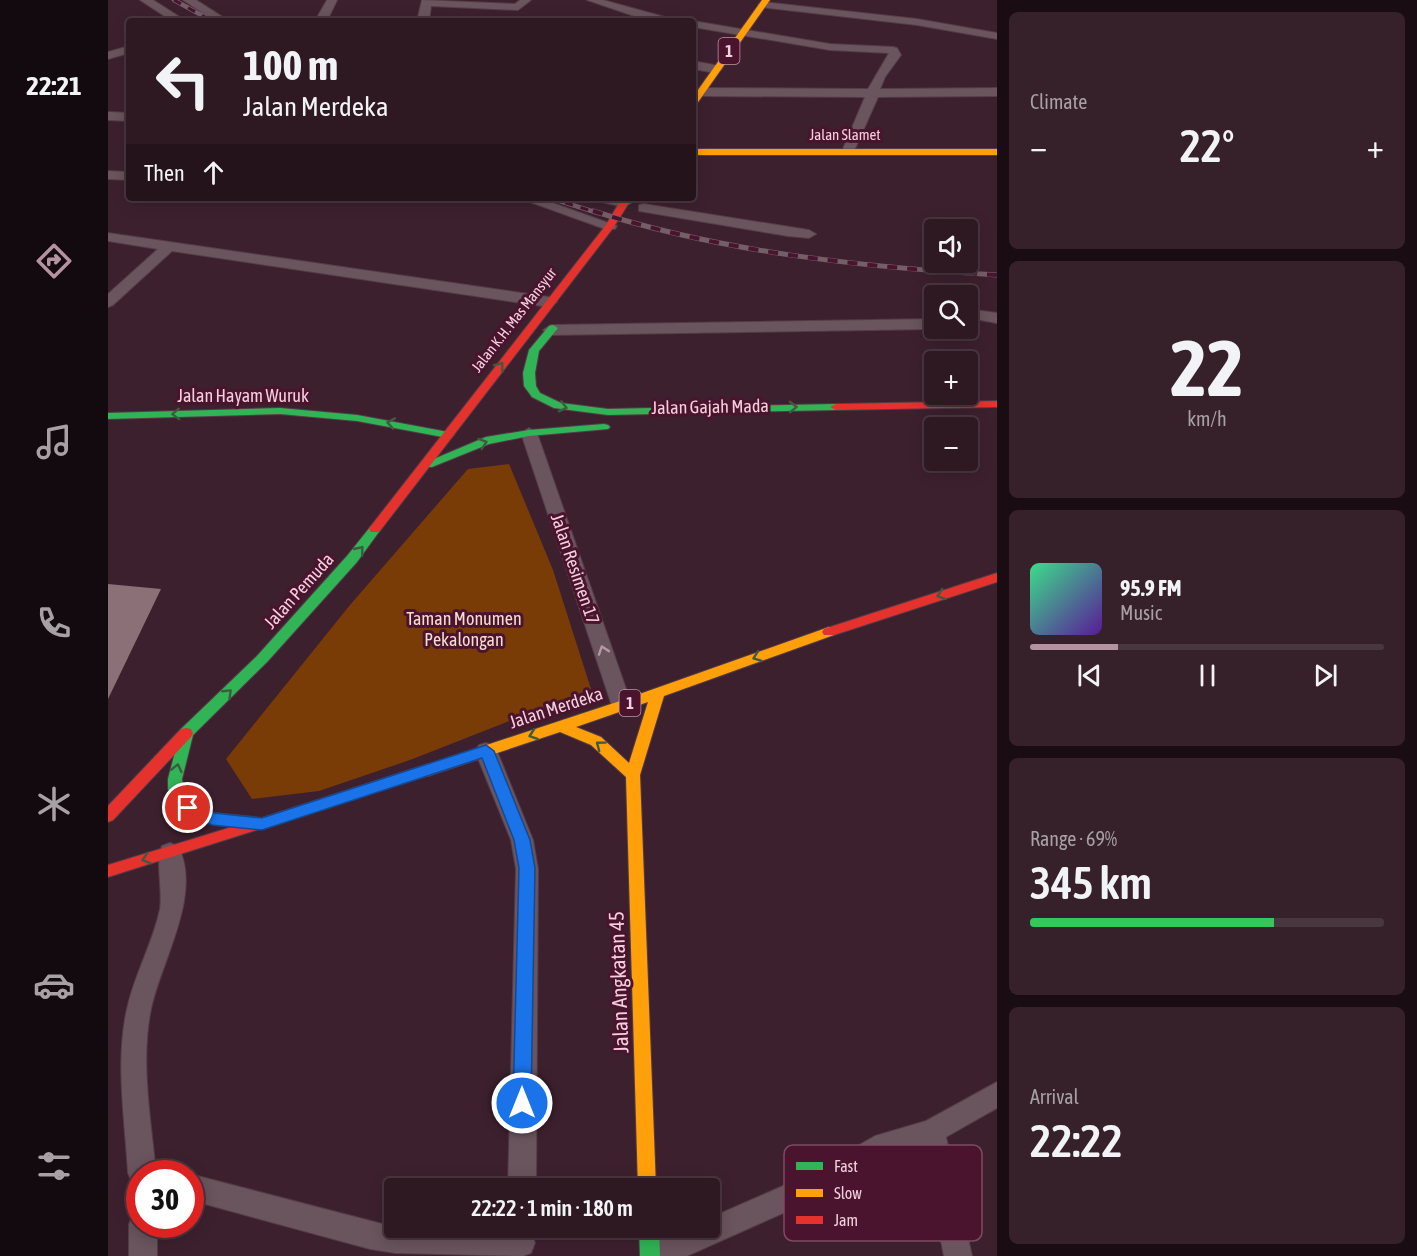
<!DOCTYPE html>
<html lang="en">
<head>
<meta charset="utf-8">
<style>
	:root { --surface:#2e1822; --page:#36212a; --text:#f1f3f6; --muted:#a7a0a5; --line:#493740; --accent:#b492a0 }
	body { margin:0; font-family:"Asap Condensed",sans-serif; background:var(--page); color:var(--text); height:100vh; display:flex; flex-direction:column; font-size:22px; white-space:nowrap }
	* { box-sizing:border-box; margin:0 }
	p { font-size:20px; color:var(--muted) }
	.icon { flex:none; width:33px; height:33px; fill:none; stroke:currentColor; stroke-width:2; stroke-linecap:round; stroke-linejoin:round }
	.map { position:relative; flex:1; overflow:hidden }
	.side { display:flex; flex-direction:column; gap:12px; padding:12px; background:#190d13; width:420px }
	.side>* { flex:none }
	.top-card { position:absolute; left:18px; top:18px; width:570px; height:183px; border-radius:6px; box-shadow:0 3px 15px #0003,0 0 0 2px var(--line); background:#2e1822; color:var(--text); overflow:hidden }
	.fabs { position:absolute; left:816px; top:219px; display:grid; gap:12px }
	.fabs a { display:grid; place-items:center; width:54px; height:54px; border-radius:6px; background:var(--surface); box-shadow:0 3px 15px #0003,0 0 0 2px var(--line); font-size:30px }
	.speed { position:absolute; left:18px; top:1160px; display:flex; gap:12px; font-size:30px; font-weight:700; text-align:center }
	.speed>* { display:grid; place-content:center; width:78px; height:78px; border-radius:50%; background:var(--surface); box-shadow:0 3px 15px #0003,0 0 0 2px var(--line); line-height:1 }
	.speed .limit { border:9px solid #d22; background:#fff; color:#111 }
	.pin { position:absolute; display:grid; place-items:center; width:51px; height:51px; color:#fff; margin:-26px; border:3px solid #fff; border-radius:50%; box-shadow:0 2px 6px #0007 }
	.me { position:absolute; width:66px; margin:-33px; rotate:0deg; stroke-linejoin:round; filter:drop-shadow(0 0 4px #0008) }
	.turn { display:flex; align-items:center; gap:21px; height:126px; padding:0 18px; font-size:27px }
	.turn .icon { width:78px; height:78px; stroke-width:2.5 }
	.turn b { display:block; font-size:42px; line-height:51px }
	.then { display:flex; align-items:center; height:57px; padding:0 18px; background:#0003; gap:12px; font-size:22px }
	.big { font-size:45px; font-weight:600; line-height:1.1 }
	.side .tile { flex:1; display:flex; flex-direction:column; justify-content:center; gap:9px; min-width:0; padding:0 21px; border-radius:9px; background:var(--page) }
	.side .dial { align-items:center; gap:0 }
	.dial b { font-size:78px; line-height:1 }
	.song { display:flex; align-items:center; gap:18px }
	.cover { width:72px; height:72px; border-radius:9px; background:linear-gradient(135deg,hsl(150 70% 55%),hsl(270 70% 35%)) }
	.played { height:6px; border-radius:3px; background:linear-gradient(90deg,var(--accent) 25%,var(--line) 25%) }
	.keys { display:flex; justify-content:space-around; direction:ltr }
	.heat { display:flex; justify-content:space-between; align-items:center; font-size:33px; direction:ltr }
	.charge { height:9px; border-radius:4px; background:linear-gradient(90deg,#34c759 69%,var(--line) 0) }
	.trip { position:absolute; left:276px; top:1178px; width:336px; height:60px; border-radius:6px; background:var(--surface); box-shadow:0 3px 15px #0003,0 0 0 2px var(--line); font-weight:600; line-height:60px; text-align:center }
	main { display:flex; flex:1; min-height:0 }
	.menu { display:flex; flex-direction:column; width:108px; justify-content:space-around; align-items:center; background:#120a0e; color:var(--muted) }
	.menu .icon { width:42px; height:42px }
	.menu .selected { color:var(--accent) }
	.menu b { font-size:27px; color:var(--text) }
	.map>svg:first-child { display:block }
	.green { fill:#7a3c06 }
	.building { fill:#8b7077 }
	.lines { fill:none; stroke-linecap:round; stroke-linejoin:round }
	.street-casing { stroke:#543c47; stroke-width:2 }
	.fast-casing { stroke:#543c47; stroke-width:2 }
	.slow-casing { stroke:#543c47; stroke-width:2 }
	.jam-casing { stroke:#543c47; stroke-width:2 }
	.street { fill:#6a545e; fill-rule:evenodd }
	.fast { fill:#30b455; fill-rule:evenodd }
	.slow { fill:#ff9f0a; fill-rule:evenodd }
	.jam { fill:#e5322d; fill-rule:evenodd }
	.rail-far1-casing { stroke:#745f69; stroke-width:4.5 }
	.rail-casing { stroke:#745f69; stroke-width:5 }
	.rail-far1 { stroke:#4a132e; stroke-width:3; stroke-dasharray:8; stroke-linecap:butt }
	.rail { stroke:#4a132e; stroke-width:4; stroke-dasharray:10; stroke-linecap:butt }
	.oneway { stroke:#3e5b40 }
	.oneway2 { stroke:#b698a4 }
	.route { fill:#1a73e8; stroke:#114b97; stroke-width:1.5 }
	.labels { text-anchor:middle; stroke-width:6; stroke-linejoin:round; paint-order:stroke }
	.far-street-label { font-size:15px; fill:#f4d0dd; stroke:#4a132e }
	.shield { fill:#4a132e; stroke:#c197a8; stroke-width:1.5 }
	.shield-label { font-size:16px; font-weight:bold; fill:#f4d0dd }
	.street-label { font-size:18px; fill:#f4d0dd; stroke:#4a132e }
	.park-label { font-size:18px; fill:#f6ddcd; stroke:#4a132e }
	.near-street-label { font-size:21px; fill:#f4d0dd; stroke:#4a132e }
	.key { fill:#4a132e; stroke:#7d4c63; stroke-width:1.5 }
	.key-label { font-size:16px; fill:#f4d0dd }
</style>
</head>
<body>
<main>
<nav class="menu">
<b>22:21</b>
<svg class="icon selected" aria-label="directions" viewBox="0 0 24 24"><path d="M12 3l9 9-9 9-9-9zM9 14v-3h6M13 9l2 2-2 2"/></svg>
<svg class="icon" aria-label="music" viewBox="0 0 24 24"><path d="M9 18V5l10-2v13"/><circle cx="6" cy="18" r="3"/><circle cx="16" cy="16" r="3"/></svg>
<svg class="icon" aria-label="phone" viewBox="0 0 24 24"><path d="M5 4h4l2 5-3 2q2 4 5 5l2-3 5 2v4C11 20 4 13 5 4z"/></svg>
<svg class="icon" aria-label="climate" viewBox="0 0 24 24"><path d="M12 3v18M4 7l16 10M4 17L20 7"/></svg>
<svg class="icon" aria-label="car" viewBox="0 0 24 24"><path d="M5 17H2v-5l4-1 3-4h7l3 4 3 1v5h-3M9 17h6M6 11h13"/><circle cx="7" cy="17" r="2"/><circle cx="17" cy="17" r="2"/></svg>
<svg class="icon" aria-label="filters" viewBox="0 0 24 24"><path d="M4 7h16M4 17h16"/><circle cx="9" cy="7" r="2"/><circle cx="15" cy="17" r="2"/></svg>
</nav>
<div class="map">
<svg width="889" height="1256" viewBox="0 0 889 1256">
	<rect width="100%" height="100%" fill="#3d202e"/>
	<!-- green -->
	<polygon class="green" points="401,464 445,570 483,689 302,760 211,791 144,799 118,759 242,605 360,469"/>
	<!-- building -->
	<polygon class="building" points="0,584 53,589 0,699"/>
	<g class="lines">
		<!-- street casing -->
		<g class="street-casing">
			<g id="street">
				<polygon points="32,0 45,0 78,21 64,21"/>
				<polygon points="75,0 88,0 121,21 107,21"/>
				<polygon points="219,0 229,0 219,21 207,21"/>
				<polygon points="314,0 407,4 412,0 423,0 410,10 323,6 321,21 309,21"/>
				<polygon points="479,0 495,0 571,21 529,17"/>
				<polygon points="655,2 809,19 889,33 889,39 809,25 651,7 650,5"/>
				<polygon points="584,21 585,21 722,44 785,47 789,48 793,55 777,77 772,89 889,88 889,96 770,97 746,151 740,155 734,151 757,97 594,96 588,92 594,88 760,89 781,53 722,50 585,27"/>
				<polygon points="21,46 21,53 0,59 0,52"/>
				<polygon points="585,61 612,66 614,69 608,73 585,69"/>
				<polygon points="0,112 21,113 21,121 0,120"/>
				<polygon points="0,171 21,172 21,180 0,179"/>
				<polygon points="411,198 431,198 509,226 507,229 497,229"/>
				<polygon points="487,198 512,198 523,203 516,207 489,201"/>
				<polygon points="536,204 701,230 708,234 701,238 680,236 531,211 531,205"/>
				<polygon points="0,233 441,297 449,302 441,307 64,251 5,305 0,307 0,294 50,249 0,241"/>
				<polygon points="860,309 889,313 889,323 860,318"/>
				<polygon points="826,319 826,329 443,335 435,330 443,325"/>
				<polygon points="421,428 429,433 524,706 521,711 514,713 507,711 504,706 413,433"/>
				<polygon points="378,743 385,745 389,751 425,840 430,869 428,1188 400,1188 408,869 403,840 367,751 371,745"/>
				<path d="M62 843 70 846C95 894 53 961 43 1009 32 1062 43 1120 48 1173H32V1185L24 1182 20 1173C17 1120 7 1061 19 1009 26 975 45 943 52 909 55 890 47 860 54 846Z"/>
				<polygon points="889,1082 889,1108 838,1137 864,1256 836,1256 814,1146 782,1155 711,1197 579,1256 533,1256 537,1246 581,1227 602,1227 602,1218 691,1179 767,1136 818,1121"/>
				<polygon points="82,1174 286,1227 413,1229 423,1233 427,1243 423,1253 415,1256 287,1253 262,1249 82,1200"/>
				<polygon points="32,1212 32,1224 49,1224 49,1256 21,1256 21,1224 25,1215"/>
			</g>
		</g>
		<!-- fast casing -->
		<g class="fast-casing">
			<g id="fast">
				<polygon points="445,325 450,328 431,351 427,373 428,386 432,393 453,403 500,409 728,404 734,407 728,410 500,415 446,408 424,397 416,386 415,373 421,350 441,326"/>
				<polygon points="172,408 249,415 340,432 346,435 340,438 249,421 172,414 0,419 0,413"/>
				<polygon points="496,424 500,425 502,427 500,429 421,436 381,444 324,467 316,467 314,464 378,437 421,430"/>
				<polygon points="267,525 273,529 249,562 159,662 85,735 74,779 75,788 84,802 81,806 76,808 71,806 60,789 60,779 73,729 149,656 239,556 263,526"/>
				<polygon points="531,1227 551,1227 552,1256 532,1256"/>
			</g>
		</g>
		<!-- slow casing -->
		<g class="slow-casing">
			<g id="slow">
				<polygon points="654,0 662,0 588,105 585,106 585,97"/>
				<rect x="585" y="149" width="304" height="6"/>
				<path d="M721 627 728 632 726 635 556 696 532 775 548 1188H530L518 777 483 745 452 732 320 776 315 774 313 770 315 766 509 702ZM540 702 521 763 493 737 468 727Z"/>
			</g>
		</g>
		<!-- jam casing -->
		<g class="jam-casing">
			<g id="jam">
				<polygon points="514,198 524,198 505,228 271,532 263,532 261,529 263,526 498,225"/>
				<polygon points="889,401 889,407 728,410 722,407 728,404"/>
				<polygon points="889,573 889,582 726,635 716,635 714,632 716,629"/>
				<polygon points="78,728 83,729 85,733 83,737 5,820 0,822 0,806 73,729"/>
				<path d="M320 764 325 766 327 770 325 774 0 877V865L124 827C104 825 79 821 68 802L71 798 76 796 81 798 85 804 106 813 154 818Z"/>
			</g>
		</g>
		<!-- street -->
		<use href="#street" class="street"/>
		<!-- fast -->
		<use href="#fast" class="fast"/>
		<!-- slow -->
		<use href="#slow" class="slow"/>
		<!-- jam -->
		<use href="#jam" class="jam"/>
		<!-- rail-far1 casing -->
		<g class="rail-far1-casing">
			<g id="rail-far1">
				<polyline points="66,0 104,21"/>
				<polyline points="442,198 490,213"/>
			</g>
		</g>
		<!-- rail casing -->
		<g class="rail-casing">
			<path id="rail" d="M485 211C615 252 753 267 889 275"/>
		</g>
		<!-- rail-far1 -->
		<use href="#rail-far1" class="rail-far1"/>
		<!-- rail -->
		<use href="#rail" class="rail"/>
	</g>
	<!-- one-way arrows -->
	<defs><path id="oneway-chevron" d="M-2-3.5L2.5 0L-2 3.5" fill="none" stroke-width="1.6" stroke-linecap="round" stroke-linejoin="round" transform="scale(1.5)"/></defs>
	<g class="oneway">
		<use href="#oneway-chevron" transform="translate(392 366) rotate(-52)"/>
		<use href="#oneway-chevron" transform="translate(455 407) rotate(14)"/>
		<use href="#oneway-chevron" transform="translate(685 407) rotate(-1)"/>
		<use href="#oneway-chevron" transform="translate(68 414) rotate(178)"/>
		<use href="#oneway-chevron" transform="translate(283 423) rotate(-170)"/>
		<use href="#oneway-chevron" transform="translate(375 443) rotate(-18)"/>
		<use href="#oneway-chevron" transform="translate(252 550) rotate(-51)"/>
		<use href="#oneway-chevron" transform="translate(833 595) rotate(162)"/>
		<use href="#oneway-chevron" transform="translate(649 657) rotate(160)"/>
		<use href="#oneway-chevron" transform="translate(120 693) rotate(-44)"/>
		<use href="#oneway-chevron" transform="translate(425 735) rotate(161)"/>
		<use href="#oneway-chevron" transform="translate(492 745) rotate(-143)"/>
		<use href="#oneway-chevron" transform="translate(69 768) rotate(-77)"/>
		<use href="#oneway-chevron" transform="translate(38 859) rotate(163)"/>
	</g>
	<use class="oneway2" href="#oneway-chevron" transform="translate(495 650) rotate(-109)"/>
	<!-- route -->
	<polygon class="route" points="378,745 386,751 422,840 427,868 423,1103 421,1109 414,1112 408,1109 405,1103 411,868 406,840 374,758 154,830 104,825 74,812 72,808 80,802 106,813 154,818"/>
	<g class="labels">
		<!-- far-street labels -->
		<g class="far-street-label">
			<text x="737" y="140">Jalan Slamet</text>
			<text transform="translate(406 320) rotate(-52)" y="5">Jalan K.H. Mas Mansyur</text>
		</g>
		<!-- shield labels -->
		<g class="shield">
			<rect x="610.5" y="38" width="21" height="26" rx="4.5"/>
			<rect x="511.5" y="690" width="21" height="26" rx="4.5"/>
		</g>
		<g class="shield-label">
			<text x="621" y="57">1</text>
			<text x="522" y="709">1</text>
		</g>
		<!-- street labels -->
		<g class="street-label">
			<text x="135" y="402">Jalan Hayam Wuruk</text>
			<text transform="translate(602 407) rotate(-1)" y="6">Jalan Gajah Mada</text>
			<text transform="translate(467 569) rotate(71)" y="6">Jalan Resimen 17</text>
			<text transform="translate(191 591) rotate(-48)" y="6">Jalan Pemuda</text>
			<text transform="translate(448 708) rotate(-18)" y="6">Jalan Merdeka</text>
		</g>
		<!-- park labels -->
		<g class="park-label">
			<text x="356" y="625">Taman Monumen<tspan x="356" dy="21">Pekalongan</tspan></text>
		</g>
		<!-- near-street labels -->
		<g class="near-street-label">
			<text transform="translate(511 982) rotate(-92)" y="7">Jalan Angkatan 45</text>
		</g>
	</g>
	<!-- legend -->
	<rect x="676" y="1145" width="198" height="96" rx="9" class="key"/>
	<rect x="688" y="1162" width="27" height="8" fill="#30b455"/>
	<rect x="688" y="1189" width="27" height="8" fill="#ff9f0a"/>
	<rect x="688" y="1216" width="27" height="8" fill="#e5322d"/>
	<g class="key-label">
		<text x="726" y="1172">Fast</text>
		<text x="726" y="1199">Slow</text>
		<text x="726" y="1226">Jam</text>
	</g>
</svg>
<div class="fabs">
<a><svg class="icon" aria-label="sound" viewBox="0 0 24 24"><path d="M4 9h4l5-4v14l-5-4H4zM17 9q2 3 0 6"/></svg></a>
<a><svg class="icon" aria-label="search" viewBox="0 0 24 24"><circle cx="10" cy="10" r="6"/><path d="M15 15l6 6"/></svg></a>
<a>+</a>
<a>−</a>
</div>
<div class="speed"><div class="limit">30</div></div>
<div class="pin" style="left:80px;top:808px;background:#d93025"><svg class="icon" aria-label="arrive" viewBox="0 0 24 24"><path d="M6 21V4h12l-3 4 3 4H6"/></svg></div>
<svg class="me" style="left:414px;top:1103px" viewBox="-20 -20 40 40"><circle r="17" fill="#1a73e8" stroke="#fff" stroke-width="3"/><path d="M0-11L8 9 0 5-8 9z" fill="#fff"/></svg>
<div class="trip">22:22 · 1 min · 180 m</div>
<div class="top-card">
<div class="turn"><svg class="icon" aria-label="left" viewBox="0 0 24 24"><path d="M17 20v-9H6M10 6l-5 5 5 5"/></svg><div><b>100 m</b>Jalan Merdeka</div></div>
<div class="then">Then<svg class="icon" aria-label="ahead" viewBox="0 0 24 24"><path d="M12 20V5M6 11l6-6 6 6"/></svg></div>
</div>
</div>
<section class="side">
<div class="tile"><p>Climate</p>
<div class="heat"><a>−</a><b class="big">22°</b><a>+</a></div>
</div>
<div class="tile dial"><b>22</b><p>km/h</p></div>
<div class="tile">
<div class="song"><i class="cover"></i><div><b>95.9 FM</b><p>Music</p></div></div>
<div class="played"></div>
<div class="keys"><svg class="icon" aria-label="previous" viewBox="0 0 24 24"><path d="M18 5L8 12l10 7zM5 5v14"/></svg><svg class="icon" aria-label="pause" viewBox="0 0 24 24"><path d="M8 5v14M16 5v14"/></svg><svg class="icon" aria-label="next" viewBox="0 0 24 24"><path d="M6 5l10 7-10 7zM19 5v14"/></svg></div>
</div>
<div class="tile"><p>Range · 69%</p><b class="big">345 km</b><div class="charge"></div></div>
<div class="tile"><p>Arrival</p><b class="big">22:22</b></div>
</section>
</main>
</body>
</html>
